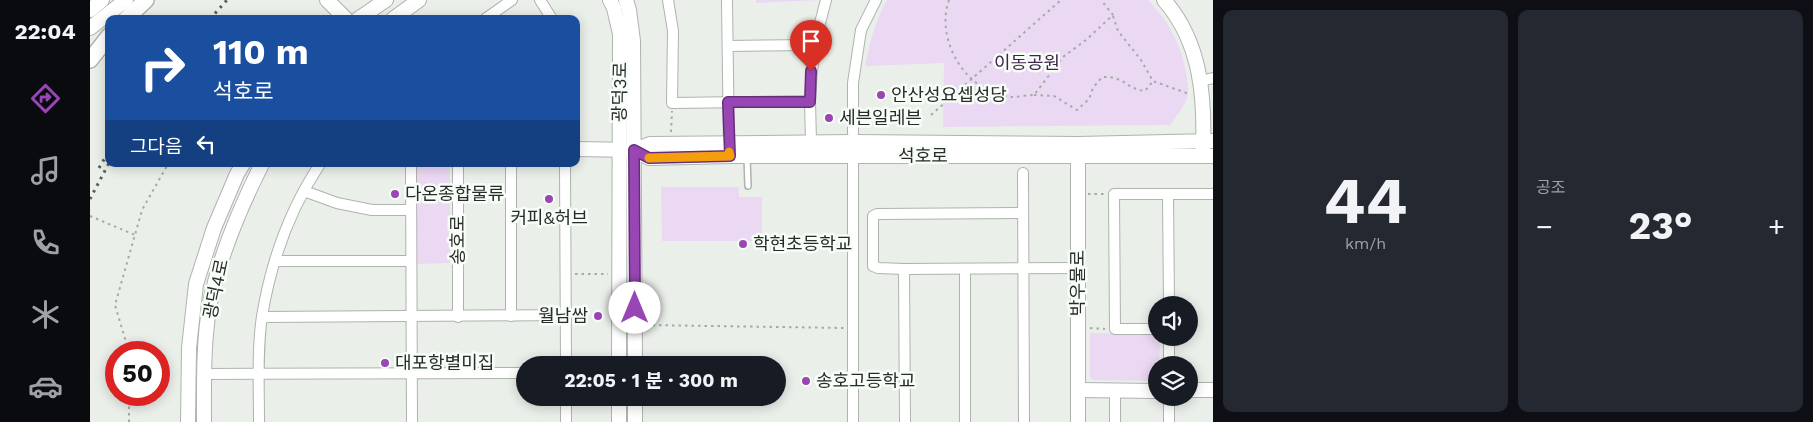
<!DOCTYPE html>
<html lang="ko">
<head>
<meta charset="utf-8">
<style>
	:root { --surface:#171b24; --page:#242831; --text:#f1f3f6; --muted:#9ea1a6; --accent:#9946b5 }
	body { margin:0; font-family:"Work Sans","Noto Sans KR",sans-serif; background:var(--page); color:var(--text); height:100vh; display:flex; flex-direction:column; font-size:19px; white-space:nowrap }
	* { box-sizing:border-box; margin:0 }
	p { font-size:16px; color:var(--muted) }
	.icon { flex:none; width:28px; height:28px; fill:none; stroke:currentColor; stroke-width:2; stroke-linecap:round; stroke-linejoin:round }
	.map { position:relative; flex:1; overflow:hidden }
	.drawer { display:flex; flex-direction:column; gap:10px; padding:10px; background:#0d0f14; width:600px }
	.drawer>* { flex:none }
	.hud { position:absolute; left:15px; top:15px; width:475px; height:152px; border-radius:10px; box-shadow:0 2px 12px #0003; background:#1a4fa0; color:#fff; overflow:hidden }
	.tools { position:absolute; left:1058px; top:296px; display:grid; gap:10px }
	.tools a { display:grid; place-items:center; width:50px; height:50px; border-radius:50%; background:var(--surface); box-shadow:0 2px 12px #0003; font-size:25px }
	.speed { position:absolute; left:15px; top:341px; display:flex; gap:10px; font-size:25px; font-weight:700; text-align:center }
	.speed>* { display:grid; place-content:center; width:65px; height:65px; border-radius:50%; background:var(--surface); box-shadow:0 2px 12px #0003; line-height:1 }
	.speed .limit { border:8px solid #d22; background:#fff; color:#111 }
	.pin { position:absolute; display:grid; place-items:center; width:42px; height:42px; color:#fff; margin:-51px -21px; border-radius:50% 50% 50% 0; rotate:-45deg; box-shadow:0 0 5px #0007 }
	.pin .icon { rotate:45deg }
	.me { position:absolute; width:55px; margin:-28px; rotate:0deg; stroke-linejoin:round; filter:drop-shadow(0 0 4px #0008) }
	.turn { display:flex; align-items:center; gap:18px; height:105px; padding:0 25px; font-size:22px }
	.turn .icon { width:65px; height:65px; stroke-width:2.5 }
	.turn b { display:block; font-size:35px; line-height:42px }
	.then { display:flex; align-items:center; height:48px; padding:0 25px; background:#0003; gap:10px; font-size:19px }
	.big { font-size:38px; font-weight:700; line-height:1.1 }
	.drawer .card { flex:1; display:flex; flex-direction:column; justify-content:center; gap:8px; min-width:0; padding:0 18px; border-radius:10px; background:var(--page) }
	.drawer .dial { align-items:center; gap:0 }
	.dial b { font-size:65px; line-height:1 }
	.heat { display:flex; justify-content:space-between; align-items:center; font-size:28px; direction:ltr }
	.drawer .tiles { flex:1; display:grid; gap:10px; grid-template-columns:repeat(2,1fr) }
	.trip { position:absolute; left:426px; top:356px; width:270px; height:50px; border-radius:25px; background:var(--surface); box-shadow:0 2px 12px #0003; font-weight:700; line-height:50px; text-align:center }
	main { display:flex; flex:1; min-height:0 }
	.tab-bar { display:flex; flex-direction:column; width:90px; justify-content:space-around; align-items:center; background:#090b0e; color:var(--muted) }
	.tab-bar .icon { width:35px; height:35px }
	.tab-bar .on { color:var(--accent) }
	.tab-bar b { font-size:22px; color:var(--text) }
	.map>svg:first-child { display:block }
	.green { fill:#ebd8f2 }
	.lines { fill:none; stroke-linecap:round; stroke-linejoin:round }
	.lane-casing { stroke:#aeb3ae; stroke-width:8 }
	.street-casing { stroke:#aeb3ae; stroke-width:12 }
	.secondary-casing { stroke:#aeb3ae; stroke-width:16 }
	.primary-casing { stroke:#aeb3ae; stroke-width:18 }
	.path { stroke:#a6aaa6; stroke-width:2; stroke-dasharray:2.5 4; stroke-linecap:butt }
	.lane { stroke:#fff; stroke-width:5 }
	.street { stroke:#fff; stroke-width:10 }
	.secondary { stroke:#fff; stroke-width:14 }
	.primary { stroke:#fff; stroke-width:15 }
	.rail { stroke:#595c59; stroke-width:3; stroke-dasharray:2.5 5; stroke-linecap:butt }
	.route-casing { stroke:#632e76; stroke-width:12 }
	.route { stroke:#9946b5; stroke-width:9 }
	.slow { stroke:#f59e0b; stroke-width:9 }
	.poi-dot { fill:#9946b5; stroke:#f7fdf7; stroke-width:2 }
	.labels { text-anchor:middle; stroke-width:5; stroke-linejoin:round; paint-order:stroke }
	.park-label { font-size:18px; fill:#42234d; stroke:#f7fdf7 }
	.street-label { font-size:18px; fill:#292b29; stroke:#f7fdf7 }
	.poi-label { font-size:18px; fill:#292b29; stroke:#f7fdf7; text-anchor:start }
</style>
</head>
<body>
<main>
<nav class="tab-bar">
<b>22:04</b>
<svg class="icon on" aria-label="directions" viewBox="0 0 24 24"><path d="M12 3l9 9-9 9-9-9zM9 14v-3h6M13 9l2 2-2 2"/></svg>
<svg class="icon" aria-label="music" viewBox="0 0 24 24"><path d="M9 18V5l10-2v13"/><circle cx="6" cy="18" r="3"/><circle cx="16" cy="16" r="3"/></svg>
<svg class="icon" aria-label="phone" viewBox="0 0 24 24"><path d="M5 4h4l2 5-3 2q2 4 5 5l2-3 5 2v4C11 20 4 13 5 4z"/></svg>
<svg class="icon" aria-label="climate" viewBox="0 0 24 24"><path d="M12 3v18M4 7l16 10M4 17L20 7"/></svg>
<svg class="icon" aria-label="car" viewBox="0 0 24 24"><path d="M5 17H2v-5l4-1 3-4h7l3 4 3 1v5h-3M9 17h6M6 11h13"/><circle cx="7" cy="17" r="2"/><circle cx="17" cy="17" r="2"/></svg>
</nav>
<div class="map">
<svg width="1123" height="422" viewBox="0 0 1123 422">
	<rect width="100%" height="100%" fill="#eaefea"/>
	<!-- green -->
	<g class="green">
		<polygon points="666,0 728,0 666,3"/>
		<path d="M797 0H1058C1081 24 1092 46 1097 79 1098 85 1099 93 1097 98 1094 107 1086 116 1080 125L853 127 854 63 775 66C780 42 785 21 797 0Z"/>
		<polygon points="327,164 360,164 360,263 327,264"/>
		<polygon points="571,187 649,187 649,197 672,197 672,241 572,241"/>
		<polygon points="1000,333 1066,334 1066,338 1070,338 1069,365 1066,365 1066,381 1003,380 1000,377"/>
	</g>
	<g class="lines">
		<!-- lane casing -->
		<g class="lane-casing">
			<polyline id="lane" points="657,157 658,186"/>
		</g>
		<!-- street casing -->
		<g class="street-casing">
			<g id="street">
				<polyline points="450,0 462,19"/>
				<path d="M578 0 583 31 582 103 720 101C721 66 726 34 736 0"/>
				<polyline points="637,0 639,150"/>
				<polyline points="395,19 422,0"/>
				<polyline points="638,46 725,45"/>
				<polyline points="1110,81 1123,78"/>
				<polyline points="720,101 721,142"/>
				<polyline points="763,133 763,83 771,30 786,0"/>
				<polyline points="321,164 322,422"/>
				<polyline points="368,164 368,317"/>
				<polyline points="421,164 421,316"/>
				<polyline points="475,164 476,365"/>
				<polyline points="933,173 934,422"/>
				<polyline points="214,191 247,203 282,210 321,210"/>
				<polyline points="1078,195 1079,305"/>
				<polyline points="933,213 787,214 783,216 783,266 788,268 814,269 988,268"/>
				<polyline points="185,261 321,261"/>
				<polyline points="814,269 815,422"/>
				<polyline points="172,317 475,315"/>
				<polyline points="1066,329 1025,329 1024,194 1123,194"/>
				<polyline points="1079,365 1079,338"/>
				<polyline points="114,374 435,373"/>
				<polyline points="1025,391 1025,422"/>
				<polyline points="1079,398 1079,422"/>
				<path d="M169 422C169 387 167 350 172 316 181 262 200 209 230 164"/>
				<polyline points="476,422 476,398"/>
				<polyline points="763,422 763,162"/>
				<polyline points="875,422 875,269"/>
			</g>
		</g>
		<!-- secondary casing -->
		<g class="secondary-casing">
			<g id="secondary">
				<polyline points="237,0 256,19"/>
				<polyline points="520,0 524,8 530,34 529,365"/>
				<polyline points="536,0 539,10 543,41 545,365"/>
				<path d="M1074 0C1111 42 1115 97 1113 150"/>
				<polyline points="0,10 12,0"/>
				<polyline points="268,19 296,0"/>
				<polyline points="303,19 329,0"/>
				<polyline points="0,28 36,0"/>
				<polyline points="486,149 544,150 560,144 763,142 988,144 1123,141"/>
				<polyline points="544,150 559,158 640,156 1123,156"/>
				<polyline points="989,390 1066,391"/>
				<polyline points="1099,390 1123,390"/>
				<polyline points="529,398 529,422"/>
				<polyline points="98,422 99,348 106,284 124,228 147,174 153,164"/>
				<path d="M114 422C114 383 113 342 120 303 130 254 150 208 172 164"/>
				<polyline points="545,422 545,398"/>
				<polyline points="988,422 988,148"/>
			</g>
		</g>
		<!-- primary casing -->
		<g class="primary-casing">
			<g id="primary">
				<polyline points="36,19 56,0"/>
				<polyline points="0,60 19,36"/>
			</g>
		</g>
		<!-- path -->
		<g class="path">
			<path d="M859 0C847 32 867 77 899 90 905 93 914 96 921 97 928 97 937 95 944 95L973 57 996 40 1023 15 1011 0"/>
			<polyline points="1023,16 1028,31 1051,60 1063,81 1099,94"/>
			<polyline points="190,19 194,16 212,19"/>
			<path d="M944 95 964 96 987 110 999 99 1003 88 1012 77C1035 76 1036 89 1055 91L1063 81"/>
			<polyline points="841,115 971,0"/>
			<polyline points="581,132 582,111"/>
			<polyline points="998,194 1014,194"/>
			<polyline points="0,216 45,235"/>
			<polyline points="485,274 518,274"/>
			<polyline points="556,325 754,328"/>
			<polyline points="1000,328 1015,329"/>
			<polyline points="39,352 25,305 52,210 78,164"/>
			<polyline points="39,422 39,395"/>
		</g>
		<!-- lane -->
		<use href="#lane" class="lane"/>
		<!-- street -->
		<use href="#street" class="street"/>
		<!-- secondary -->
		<use href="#secondary" class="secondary"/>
		<!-- primary -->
		<use href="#primary" class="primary"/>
		<!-- rail -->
		<g class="rail">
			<polyline points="120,19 137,0"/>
			<polyline points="9,168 19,151"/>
			<polyline points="0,199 19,163"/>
		</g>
	</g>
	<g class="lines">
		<!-- route casing -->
		<g class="route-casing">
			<polyline id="route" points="545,308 544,150 559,158 640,156 638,102 720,102 721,71"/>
		</g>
		<!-- route -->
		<use href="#route" class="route"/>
		<!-- slow -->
		<polyline class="slow" points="559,158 640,156 639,152"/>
	</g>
	<!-- markers -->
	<g class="poi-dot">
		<circle cx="791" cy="95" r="5"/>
		<circle cx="739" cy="118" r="5"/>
		<circle cx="305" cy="194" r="5"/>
		<circle cx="459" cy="199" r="5"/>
		<circle cx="653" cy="244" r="5"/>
		<circle cx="508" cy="316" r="5"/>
		<circle cx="295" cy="363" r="5"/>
		<circle cx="716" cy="381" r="5"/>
	</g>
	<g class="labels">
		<!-- park labels -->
		<g class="park-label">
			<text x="937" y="69">이동공원</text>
		</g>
		<!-- street labels -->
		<g class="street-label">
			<text transform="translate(530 92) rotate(-89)" y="6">광덕3로</text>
			<text x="833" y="162">석호로</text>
			<text transform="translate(368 240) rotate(-90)" y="6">송호로</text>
			<text transform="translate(988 283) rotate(-90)" y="6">박우물로</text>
			<text transform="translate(126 289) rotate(-78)" y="6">광덕4로</text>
		</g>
		<!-- poi labels -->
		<g class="poi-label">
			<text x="801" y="101">안산성요셉성당</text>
			<text x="749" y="124">세븐일레븐</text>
			<text x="315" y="200">다온종합물류</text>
			<text x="459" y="224" text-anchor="middle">커피&amp;허브</text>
			<text x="663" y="250">학현초등학교</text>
			<text x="498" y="322" text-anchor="end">월남쌈</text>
			<text x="305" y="369">대포항별미집</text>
			<text x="726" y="387">송호고등학교</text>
		</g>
	</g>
</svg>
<div class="tools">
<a><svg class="icon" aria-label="sound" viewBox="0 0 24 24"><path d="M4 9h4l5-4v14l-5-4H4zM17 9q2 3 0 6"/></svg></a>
<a><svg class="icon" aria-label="layers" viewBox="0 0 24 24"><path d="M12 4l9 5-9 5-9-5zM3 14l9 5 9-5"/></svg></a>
</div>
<div class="speed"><div class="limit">50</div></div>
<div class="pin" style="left:721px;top:71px;background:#d93025"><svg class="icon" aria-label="arrive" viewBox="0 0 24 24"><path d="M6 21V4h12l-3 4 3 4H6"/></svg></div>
<svg class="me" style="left:545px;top:308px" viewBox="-20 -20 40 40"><circle r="19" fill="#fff"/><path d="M0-13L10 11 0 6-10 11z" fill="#9946b5"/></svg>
<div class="trip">22:05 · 1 분 · 300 m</div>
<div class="hud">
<div class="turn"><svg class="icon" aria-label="right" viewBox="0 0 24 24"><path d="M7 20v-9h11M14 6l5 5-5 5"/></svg><div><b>110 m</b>석호로</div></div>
<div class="then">그다음<svg class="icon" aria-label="left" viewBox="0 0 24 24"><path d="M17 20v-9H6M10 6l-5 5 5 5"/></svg></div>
</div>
</div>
<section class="drawer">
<div class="tiles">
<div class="card dial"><b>44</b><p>km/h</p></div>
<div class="card"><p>공조</p>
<div class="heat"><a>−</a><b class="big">23°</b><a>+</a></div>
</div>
</div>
</section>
</main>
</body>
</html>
